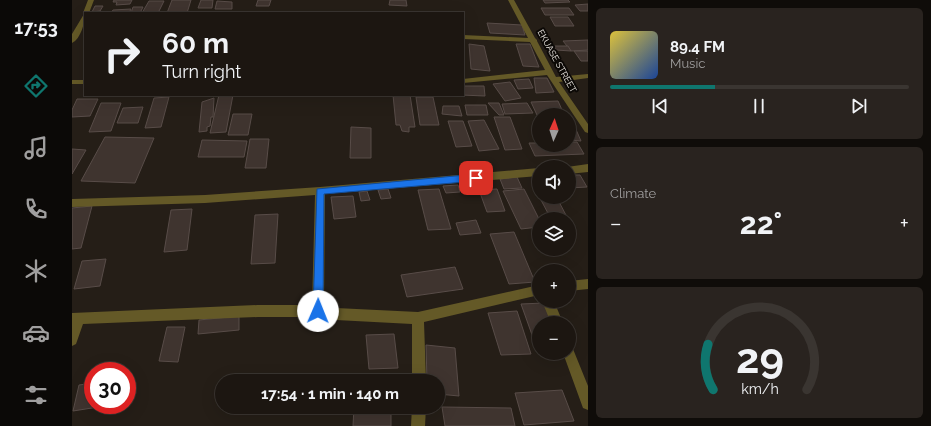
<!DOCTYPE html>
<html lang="en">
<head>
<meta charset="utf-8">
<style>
	:root { --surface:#1c1611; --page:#29231f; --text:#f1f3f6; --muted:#a09f9f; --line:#3a3531; --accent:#0f766e }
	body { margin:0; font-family:Raleway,sans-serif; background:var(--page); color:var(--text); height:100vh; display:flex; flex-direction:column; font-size:15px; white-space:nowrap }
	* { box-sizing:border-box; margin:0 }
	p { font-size:13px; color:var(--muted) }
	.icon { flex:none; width:22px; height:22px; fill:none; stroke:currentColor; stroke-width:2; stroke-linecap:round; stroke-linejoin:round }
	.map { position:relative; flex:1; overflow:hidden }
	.panel { display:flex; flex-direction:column; gap:8px; padding:8px; background:#0f0c09; width:343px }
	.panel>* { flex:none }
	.guide { position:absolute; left:12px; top:12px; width:380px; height:84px; border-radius:0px; box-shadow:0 4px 16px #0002,0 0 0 1px var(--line); background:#1c1611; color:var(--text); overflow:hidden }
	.needle { width:26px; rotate:3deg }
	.controls { position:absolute; left:460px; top:108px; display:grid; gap:8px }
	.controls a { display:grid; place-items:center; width:44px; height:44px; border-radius:50%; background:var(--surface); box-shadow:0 4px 16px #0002,0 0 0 1px var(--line); font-size:20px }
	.speed { position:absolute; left:12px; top:362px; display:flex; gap:8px; font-size:20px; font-weight:700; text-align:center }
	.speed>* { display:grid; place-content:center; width:52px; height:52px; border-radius:50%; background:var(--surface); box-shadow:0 4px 16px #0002,0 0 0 1px var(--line); line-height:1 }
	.speed .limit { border:6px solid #d22; background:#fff; color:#111 }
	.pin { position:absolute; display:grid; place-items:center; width:34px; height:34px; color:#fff; margin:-17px; border-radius:8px; box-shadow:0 2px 6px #0006 }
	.me { position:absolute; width:44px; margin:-22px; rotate:1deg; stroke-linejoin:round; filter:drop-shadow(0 0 3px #0008) }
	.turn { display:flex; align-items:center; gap:14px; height:84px; padding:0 12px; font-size:18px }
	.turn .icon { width:52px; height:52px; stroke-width:2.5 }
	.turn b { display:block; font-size:28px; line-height:34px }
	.big { font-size:30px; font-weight:700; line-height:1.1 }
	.panel .widget { flex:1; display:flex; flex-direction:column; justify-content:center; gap:6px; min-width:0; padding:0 14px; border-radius:6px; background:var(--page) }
	.panel .dial { align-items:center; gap:0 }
	.dial svg { height:104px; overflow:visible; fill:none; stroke:var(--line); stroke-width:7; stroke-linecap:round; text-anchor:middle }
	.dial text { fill:var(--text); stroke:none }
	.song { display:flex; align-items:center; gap:12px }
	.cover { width:48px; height:48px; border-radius:6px; background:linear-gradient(135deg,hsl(50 70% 55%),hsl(220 70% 35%)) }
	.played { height:4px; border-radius:2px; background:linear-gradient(90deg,var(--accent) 35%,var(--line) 35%) }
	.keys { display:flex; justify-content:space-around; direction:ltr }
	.heat { display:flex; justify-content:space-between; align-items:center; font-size:22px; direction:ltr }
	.trip { position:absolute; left:143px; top:374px; width:230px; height:40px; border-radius:20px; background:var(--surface); box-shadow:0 4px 16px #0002,0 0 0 1px var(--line); font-weight:700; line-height:40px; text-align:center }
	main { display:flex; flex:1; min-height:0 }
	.dock { display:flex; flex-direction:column; width:72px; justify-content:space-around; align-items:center; background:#0b0907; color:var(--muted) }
	.dock .icon { width:28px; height:28px }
	.dock .active { color:var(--accent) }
	.dock b { font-size:18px; color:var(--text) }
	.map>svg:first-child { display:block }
	.building { fill:#3f342f; stroke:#584c48 }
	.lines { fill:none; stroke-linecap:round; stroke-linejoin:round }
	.minor { fill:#645927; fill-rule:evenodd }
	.route { fill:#1a73e8; stroke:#114b97 }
	.labels { text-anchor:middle; stroke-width:4; stroke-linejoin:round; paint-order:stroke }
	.far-street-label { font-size:9px; fill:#ebe6e1; stroke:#0c0906 }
</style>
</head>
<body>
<main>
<nav class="dock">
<b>17:53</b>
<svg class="icon active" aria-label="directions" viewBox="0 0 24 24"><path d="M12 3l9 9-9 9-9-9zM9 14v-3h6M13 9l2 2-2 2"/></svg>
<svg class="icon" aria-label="music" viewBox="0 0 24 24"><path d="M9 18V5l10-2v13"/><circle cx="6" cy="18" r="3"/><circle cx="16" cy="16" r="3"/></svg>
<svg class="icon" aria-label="phone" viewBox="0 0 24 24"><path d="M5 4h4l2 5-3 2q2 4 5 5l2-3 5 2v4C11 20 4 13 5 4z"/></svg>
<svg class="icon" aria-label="climate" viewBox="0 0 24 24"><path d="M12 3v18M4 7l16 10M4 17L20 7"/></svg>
<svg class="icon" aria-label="car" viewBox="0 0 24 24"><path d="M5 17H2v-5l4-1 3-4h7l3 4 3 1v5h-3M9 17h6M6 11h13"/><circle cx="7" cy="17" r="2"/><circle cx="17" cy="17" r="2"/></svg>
<svg class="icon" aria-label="filters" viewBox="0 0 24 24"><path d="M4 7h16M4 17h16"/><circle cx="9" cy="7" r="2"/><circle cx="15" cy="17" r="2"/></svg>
</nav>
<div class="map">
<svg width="516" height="426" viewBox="0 0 516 426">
	<rect width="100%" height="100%" fill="#251e17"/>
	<!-- building -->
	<g class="building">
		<polygon points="42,0 60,0 58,4 44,5 45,2 41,2"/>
		<polygon points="100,0 119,0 115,13 95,13"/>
		<polygon points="129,0 141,0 140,8 126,8"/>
		<polygon points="186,0 199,0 197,6 184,6"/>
		<polygon points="318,0 334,0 335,6 317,5"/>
		<polygon points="471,0 496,0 498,2 473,3"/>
		<polygon points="77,1 92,1 86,13 70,13"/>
		<polygon points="145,1 160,2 160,9 143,9"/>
		<polygon points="516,4 516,11 508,11 503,5"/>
		<polygon points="23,6 31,6 28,11 20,12"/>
		<polygon points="61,7 71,7 68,13 59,13"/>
		<polygon points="469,8 497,8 502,15 473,15"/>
		<polygon points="59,9 57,13 39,13 41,10"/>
		<polygon points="478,17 496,17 502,26 483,26"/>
		<polygon points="415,23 450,25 453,35 418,33"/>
		<polygon points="516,40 516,50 499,51 491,41"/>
		<polygon points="397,44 412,46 418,71 399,69"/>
		<polygon points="444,44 458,44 467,67 451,66"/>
		<polygon points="482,46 496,46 499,51 484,50"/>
		<polygon points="502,51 516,51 516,61 509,61"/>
		<polygon points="462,78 475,78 482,92 464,93"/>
		<polygon points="457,79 461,88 446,89 442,80"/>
		<polygon points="438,82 449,98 433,101 421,84"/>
		<polygon points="391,86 412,86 413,96 389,95 391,95"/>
		<polygon points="147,95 161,95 154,132 138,133"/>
		<polygon points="321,95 338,95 343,127 337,127 337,132 330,131 328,125 324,125"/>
		<polygon points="97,97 89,127 73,128 82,98"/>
		<polygon points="344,97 361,97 367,125 348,125"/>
		<polygon points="142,98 141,117 139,117 138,126 135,127 135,131 127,132 130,102"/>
		<polygon points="5,99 26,99 18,116 0,117 0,110"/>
		<polygon points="486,101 491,112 465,115 459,102"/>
		<polygon points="29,103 49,103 39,131 17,132"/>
		<polygon points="416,103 427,103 432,115 427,115"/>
		<polygon points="455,103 461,113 433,114 430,104"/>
		<polygon points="393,105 414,105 416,115 395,115"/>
		<polygon points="371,106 387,106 390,116 370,114"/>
		<polygon points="71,107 66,123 45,123 51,108"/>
		<polygon points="161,114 180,114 176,135 156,135"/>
		<polygon points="422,117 438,117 450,149 433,150"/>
		<polygon points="412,120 427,149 407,151 396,121"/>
		<polygon points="376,121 391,121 400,146 384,147"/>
		<polygon points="497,125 502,125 509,141 497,140"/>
		<polygon points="279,127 299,128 299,158 278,158"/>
		<polygon points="33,137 82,138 63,183 9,181"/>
		<polygon points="178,139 197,139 194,168 173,168"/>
		<polygon points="130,140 175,141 172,157 126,157"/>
		<polygon points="497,142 505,142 512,154 463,156 457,143 467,143 467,145 497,145"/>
		<polygon points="0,149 14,150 0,174"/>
		<polygon points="497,175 508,175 515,187 497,188"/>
		<polygon points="445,177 450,188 432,189 428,179"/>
		<polygon points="386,185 388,192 374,193 371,186"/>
		<polygon points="316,189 319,198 309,199 306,190"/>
		<polygon points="367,189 379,229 356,230 346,190"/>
		<polygon points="425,189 433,211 415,212 407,190"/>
		<polygon points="452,189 467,219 467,227 449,229 431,191"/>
		<polygon points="295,191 298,200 289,201 287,192"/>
		<polygon points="281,196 284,217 262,219 259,197"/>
		<polygon points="485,198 496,219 479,219 469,200"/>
		<polygon points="20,206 9,248 0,249 0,208"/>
		<polygon points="120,209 115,250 92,252 99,210"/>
		<polygon points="206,214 203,263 179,264 183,215"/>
		<polygon points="404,220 409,233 388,235 384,223"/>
		<polygon points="442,232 463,282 437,284 418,234"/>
		<polygon points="34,259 28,286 2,289 10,261"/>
		<polygon points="383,267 391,289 335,297 329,275"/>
		<polygon points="472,303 480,323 467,323 467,346 464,346 449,304"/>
		<polygon points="445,311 459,354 429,355 416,313"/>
		<polygon points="167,316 167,330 126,334 127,320"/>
		<polygon points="95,327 113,327 106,362 87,361"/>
		<polygon points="322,334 326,368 297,369 294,335"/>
		<polygon points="354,345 383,348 387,396 366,394 366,381 355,381"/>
		<polygon points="21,383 21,405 39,405 1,411 7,385"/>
		<polygon points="490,390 502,421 452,425 443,393"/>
		<polygon points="282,407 319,407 319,426 281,426"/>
		<polygon points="370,407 439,408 443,426 373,426"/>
	</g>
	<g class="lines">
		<!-- minor -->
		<g class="minor">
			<path d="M16 0H22L17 13H13C13 22 9 39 0 43V34L12 14 11 13Z"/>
			<polygon points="436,0 442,0 463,38 465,40 465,41 484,77 516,74 516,78 487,82 516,124 516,133 513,132 475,75 391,83 391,79 473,70 458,42 391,39 391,35 456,38"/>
			<rect x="0" y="80" width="13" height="4"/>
			<polygon points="516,164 516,172 497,174 497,167 495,167"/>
			<polygon points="467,168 467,176 253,194 252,306 264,308 346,312 467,285 467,295 352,322 354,381 340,381 340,324 264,320 246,317 186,317 11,324 4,344 0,346 0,313 186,305 240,305 243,195 133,203 0,207 0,199 133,195 248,187"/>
			<polygon points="516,279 516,289 497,291 497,281"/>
			<polygon points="470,301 482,301 491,323 479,323"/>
			<polygon points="497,347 501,349 516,386 516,410 511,408 491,353 497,353"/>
			<polygon points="340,407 354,407 353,426 339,426"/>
		</g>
	</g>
	<!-- route -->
	<polygon class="route" points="404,174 409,178 404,181 252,194 251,311 250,315 246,316 242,315 241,311 245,189"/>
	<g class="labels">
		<!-- far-street labels -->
		<g class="far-street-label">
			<text transform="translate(485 61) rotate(61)" y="3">EKUASE STREET</text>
		</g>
	</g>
</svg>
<div class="controls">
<a><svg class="needle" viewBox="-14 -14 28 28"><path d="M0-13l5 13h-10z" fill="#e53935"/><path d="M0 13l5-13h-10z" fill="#a09f9f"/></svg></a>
<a><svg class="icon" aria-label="sound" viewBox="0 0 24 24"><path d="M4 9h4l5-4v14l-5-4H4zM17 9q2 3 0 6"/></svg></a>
<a><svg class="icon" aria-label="layers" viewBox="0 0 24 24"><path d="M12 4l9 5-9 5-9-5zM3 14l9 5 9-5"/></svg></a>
<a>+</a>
<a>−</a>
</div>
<div class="speed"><div class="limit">30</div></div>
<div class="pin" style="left:404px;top:178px;background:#d93025"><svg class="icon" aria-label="arrive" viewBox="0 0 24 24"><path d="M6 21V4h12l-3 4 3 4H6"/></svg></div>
<svg class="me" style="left:246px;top:311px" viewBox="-20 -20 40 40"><circle r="19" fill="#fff"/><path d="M0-13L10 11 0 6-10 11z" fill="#1a73e8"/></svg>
<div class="trip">17:54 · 1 min · 140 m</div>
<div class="guide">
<div class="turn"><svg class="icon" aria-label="right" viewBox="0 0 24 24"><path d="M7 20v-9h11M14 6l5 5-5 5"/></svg><div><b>60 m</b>Turn right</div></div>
</div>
</div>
<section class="panel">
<div class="widget">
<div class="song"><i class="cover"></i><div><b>89.4 FM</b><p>Music</p></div></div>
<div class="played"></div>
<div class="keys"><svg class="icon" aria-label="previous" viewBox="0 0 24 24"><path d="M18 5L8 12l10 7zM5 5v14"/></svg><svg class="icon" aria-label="pause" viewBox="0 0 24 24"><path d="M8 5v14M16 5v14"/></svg><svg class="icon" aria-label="next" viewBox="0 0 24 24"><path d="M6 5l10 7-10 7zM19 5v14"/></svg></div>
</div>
<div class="widget"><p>Climate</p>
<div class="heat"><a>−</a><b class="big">22°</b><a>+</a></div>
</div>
<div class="widget dial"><svg viewBox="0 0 100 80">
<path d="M14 69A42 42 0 1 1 86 69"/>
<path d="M14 69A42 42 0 0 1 10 34" stroke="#0f766e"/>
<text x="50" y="56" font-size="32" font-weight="700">29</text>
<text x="50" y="72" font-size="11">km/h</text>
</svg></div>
</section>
</main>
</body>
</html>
